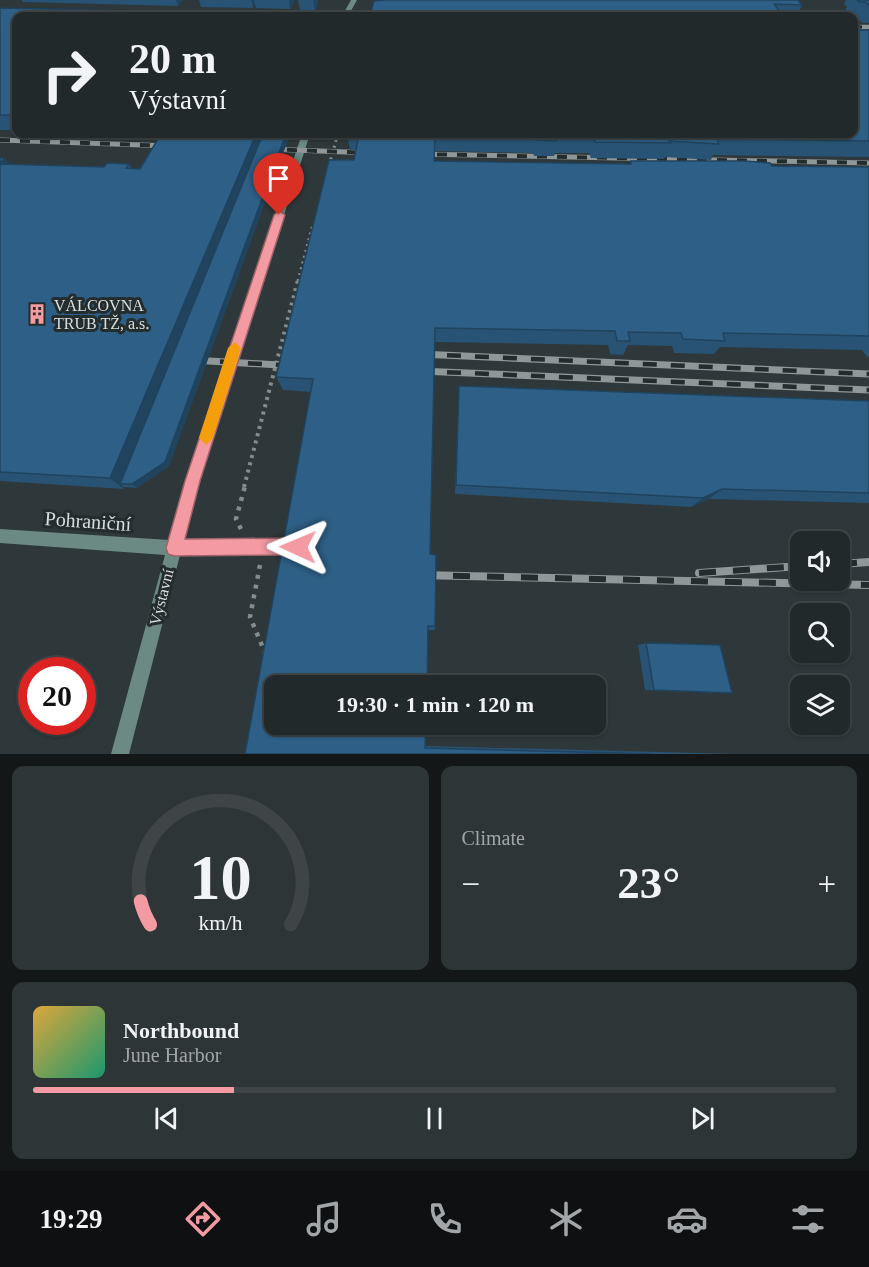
<!DOCTYPE html>
<html lang="en">
<head>
<meta charset="utf-8">
<style>
	:root { --surface:#22292b; --page:#2e3537; --text:#f1f3f6; --muted:#a2a6a9; --line:#3f4547; --accent:#f49aa3 }
	body { margin:0; font-family:Georgia,serif; background:var(--page); color:var(--text); height:100vh; display:flex; flex-direction:column; font-size:22px; white-space:nowrap }
	* { box-sizing:border-box; margin:0 }
	p { font-size:20px; color:var(--muted) }
	.icon { flex:none; width:33px; height:33px; fill:none; stroke:currentColor; stroke-width:2; stroke-linecap:round; stroke-linejoin:round }
	.map { position:relative; height:754px; overflow:hidden }
	.sheet { display:flex; flex-direction:column; gap:12px; padding:12px; background:#131718; flex:1 }
	.sheet>* { flex:none }
	.hud { position:absolute; left:12px; top:12px; width:846px; height:126px; border-radius:12px; box-shadow:0 2px 4px #0004,0 0 0 2px var(--line); background:#22292b; color:var(--text); overflow:hidden }
	.fabs { position:absolute; left:790px; top:531px; display:grid; gap:12px }
	.fabs a { display:grid; place-items:center; width:60px; height:60px; border-radius:12px; background:var(--surface); box-shadow:0 2px 4px #0004,0 0 0 2px var(--line); font-size:30px }
	.speed { position:absolute; left:18px; top:657px; display:flex; gap:12px; font-size:30px; font-weight:700; text-align:center }
	.speed>* { display:grid; place-content:center; width:78px; height:78px; border-radius:50%; background:var(--surface); box-shadow:0 2px 4px #0004,0 0 0 2px var(--line); line-height:1 }
	.speed .limit { border:9px solid #d22; background:#fff; color:#111 }
	.pin { position:absolute; display:grid; place-items:center; width:51px; height:51px; color:#fff; margin:-62px -26px; border-radius:50% 50% 50% 0; rotate:-45deg; box-shadow:0 0 6px #0007 }
	.pin .icon { rotate:45deg }
	.me { position:absolute; width:66px; margin:-33px; rotate:271deg; stroke-linejoin:round; filter:drop-shadow(0 0 4px #0008) }
	.turn { display:flex; align-items:center; gap:21px; height:126px; padding:0 18px; font-size:27px }
	.turn .icon { width:78px; height:78px; stroke-width:2.5 }
	.turn b { display:block; font-size:42px; line-height:51px }
	.big { font-size:45px; font-weight:600; line-height:1.1 }
	.sheet .tile { flex:1; display:flex; flex-direction:column; justify-content:center; gap:9px; min-width:0; padding:0 21px; border-radius:12px; background:var(--page) }
	.sheet .dial { align-items:center; gap:0 }
	.dial svg { height:156px; overflow:visible; fill:none; stroke:var(--line); stroke-width:7; stroke-linecap:round; text-anchor:middle }
	.dial text { fill:var(--text); stroke:none }
	.song { display:flex; align-items:center; gap:18px }
	.cover { width:72px; height:72px; border-radius:9px; background:linear-gradient(135deg,hsl(40 70% 55%),hsl(160 70% 35%)) }
	.played { height:6px; border-radius:3px; background:linear-gradient(90deg,var(--accent) 25%,var(--line) 25%) }
	.keys { display:flex; justify-content:space-around; direction:ltr }
	.heat { display:flex; justify-content:space-between; align-items:center; font-size:33px; direction:ltr }
	.sheet .tiles { flex:1; display:grid; gap:12px; grid-template-columns:1fr 1fr }
	.tile:last-child { grid-column:span 2 }
	.trip { position:absolute; left:264px; top:675px; width:342px; height:60px; border-radius:12px; background:var(--surface); box-shadow:0 2px 4px #0004,0 0 0 2px var(--line); font-weight:600; line-height:60px; text-align:center }
	.dock { display:flex; height:96px; justify-content:space-around; align-items:center; background:#0e1011; color:var(--muted) }
	.dock .icon { width:42px; height:42px }
	.dock .selected { color:var(--accent) }
	.dock b { font-size:27px; color:var(--text) }
	.map>svg:first-child { display:block }
	.lines { fill:none; stroke-linecap:round; stroke-linejoin:round }
	.path-far2 { stroke:#858c8d; stroke-width:3; stroke-dasharray:2 4; stroke-linecap:butt }
	.path-far1 { stroke:#858c8d; stroke-width:4; stroke-dasharray:3 4.5; stroke-linecap:butt }
	.path { stroke:#858c8d; stroke-width:4.5; stroke-dasharray:4 6; stroke-linecap:butt }
	.lane { fill:#6a8a83; fill-rule:evenodd }
	.street { fill:#6a8a83; fill-rule:evenodd }
	.rail-far3-casing { stroke:#909798; stroke-width:4.5 }
	.rail-far2-casing { stroke:#909798; stroke-width:5 }
	.rail-far1-casing { stroke:#909798; stroke-width:7 }
	.rail-casing { stroke:#909798; stroke-width:8 }
	.rail-far3 { stroke:#242d2e; stroke-width:3; stroke-dasharray:8; stroke-linecap:butt }
	.rail-far2 { stroke:#242d2e; stroke-width:4; stroke-dasharray:10; stroke-linecap:butt }
	.rail-far1 { stroke:#242d2e; stroke-width:4.5; stroke-dasharray:14; stroke-linecap:butt }
	.rail { stroke:#242d2e; stroke-width:6; stroke-dasharray:17; stroke-linecap:butt }
	.wall { fill:#285374 }
	.shaded-wall { fill:#20435e }
	.building { fill:#2e6087; stroke:#20435e; stroke-width:1.5 }
	.route { fill:#f49aa3; stroke:#9f646a; stroke-width:1.5 }
	.slow { fill:#f59e0b }
	.labels { text-anchor:middle; stroke-width:6; stroke-linejoin:round; paint-order:stroke }
	.poi-label { font-size:16px; fill:#d9dedf; stroke:#242d2e; text-anchor:start }
	.street-label { font-size:16px; fill:#d9dedf; stroke:#242d2e }
	.near-street-label { font-size:20px; fill:#d9dedf; stroke:#242d2e }
</style>
</head>
<body>
<div class="map">
<svg width="869" height="754" viewBox="0 0 869 754">
	<rect width="100%" height="100%" fill="#2e3739"/>
	<g class="lines">
		<!-- path-far2 -->
		<g class="path-far2">
			<polyline points="329,165 338,134"/>
			<polyline points="298,281 313,224"/>
		</g>
		<!-- path-far1 -->
		<polyline class="path-far1" points="244,487 298,280"/>
		<!-- path -->
		<g class="path">
			<polyline points="241,529 236,519 245,486"/>
			<polyline points="260,565 250,617 266,655"/>
		</g>
		<!-- lane -->
		<polygon class="lane" points="297,541 302,542 303,547 302,552 297,553 174,554 169,553 168,548 169,543 174,542"/>
		<!-- street -->
		<g class="street">
			<polygon points="351,0 357,0 348,16 342,16"/>
			<polygon points="302,134 310,134 199,481 129,754 111,754 165,555 0,543 0,529 169,540 185,481"/>
		</g>
		<!-- rail-far3 casing -->
		<g class="rail-far3-casing">
			<polyline id="rail-far3" points="854,27 869,27"/>
		</g>
		<!-- rail-far2 casing -->
		<g class="rail-far2-casing">
			<g id="rail-far2">
				<polyline points="0,140 171,146"/>
				<polyline points="267,149 372,153"/>
				<polyline points="417,154 869,163"/>
			</g>
		</g>
		<!-- rail-far1 casing -->
		<g class="rail-far1-casing">
			<g id="rail-far1">
				<polyline points="419,354 869,374"/>
				<polyline points="192,360 297,366"/>
				<polyline points="419,371 869,390"/>
			</g>
		</g>
		<!-- rail casing -->
		<g class="rail-casing">
			<g id="rail">
				<polyline points="840,564 869,562"/>
				<polyline points="699,573 801,566"/>
				<polyline points="419,575 869,585"/>
			</g>
		</g>
		<!-- rail-far3 -->
		<use href="#rail-far3" class="rail-far3"/>
		<!-- rail-far2 -->
		<use href="#rail-far2" class="rail-far2"/>
		<!-- rail-far1 -->
		<use href="#rail-far1" class="rail-far1"/>
		<!-- rail -->
		<use href="#rail" class="rail"/>
	</g>
	<!-- wall -->
	<g class="wall">
		<polygon points="22,0 183,0 178,6 23,2"/>
		<polygon points="199,0 295,0 290,9 256,8 255,4 253,8 201,7"/>
		<polygon points="298,0 318,0 318,3 315,11 300,10"/>
		<polygon points="846,0 869,0 869,23 862,23 856,17 850,16 845,11 847,7 844,4"/>
		<polygon points="374,1 802,5 796,16 370,16"/>
		<polygon points="0,8 16,16 16,130 0,130"/>
		<polygon points="869,30 869,157 713,155 711,160 665,157 664,159 591,158 589,153 555,153 554,156 534,156 533,153 435,151 434,161 630,164 631,161 772,166 869,167 869,357 867,357 862,350 720,347 714,354 674,353 672,346 628,345 623,355 610,354 608,345 435,342 430,554 436,555 435,630 428,630 427,686 274,686 426,746 737,754 245,754 311,392 283,390 276,377 354,160 356,150 350,150 347,134"/>
		<polygon points="93,134 106,134 104,136 94,135"/>
		<polygon points="113,134 290,134 169,466 137,488 124,487 124,489 0,481 0,158 9,164 104,167 129,164 131,168 140,169 160,135"/>
		<polygon points="459,386 869,401 869,503 709,499 691,507 455,494"/>
		<polygon points="646,643 732,693 721,693 645,690 638,645"/>
	</g>
	<!-- shaded-wall -->
	<g class="shaded-wall">
		<polygon points="176,0 183,0 178,6"/>
		<polygon points="251,0 254,0 255,4 253,8"/>
		<polygon points="289,0 295,0 290,9"/>
		<polygon points="313,0 318,0 318,3 315,11"/>
		<polygon points="256,134 267,134 120,484 124,487 124,489 110,478"/>
		<polygon points="286,134 290,134 169,466 137,488 132,484"/>
		<polygon points="5,158 17,174 0,164"/>
		<polygon points="722,489 709,499 691,507 703,498"/>
	</g>
	<!-- building -->
	<g class="building">
		<polygon points="385,0 798,0 802,5 774,4 783,16 370,16 374,1"/>
		<polygon points="857,0 869,0 869,6 865,2 859,2"/>
		<polygon points="0,8 306,15 306,16 16,16 16,115 0,115"/>
		<polygon points="854,30 869,30 869,141 717,139 719,144 669,141 671,143 595,142 594,138 556,137 557,141 536,140 535,137 435,136 434,161 631,164 631,161 744,161 770,163 772,166 869,167 869,336 723,333 725,341 683,339 681,333 628,332 630,341 617,341 615,331 435,328 430,554 436,555 435,626 428,626 427,686 274,686 274,724 426,724 425,748 651,754 245,754 313,379 276,377 329,160 354,160 359,134 347,134 854,134"/>
		<polygon points="161,134 256,134 110,478 0,472 0,164 104,167 107,163 129,164 126,168 140,169"/>
		<polygon points="263,134 286,134 165,462 132,484 120,484"/>
		<polygon points="0,158 5,158 0,163"/>
		<polygon points="459,386 869,401 869,493 722,489 703,498 456,485"/>
		<polygon points="646,643 720,645 732,693 654,690"/>
	</g>
	<!-- route -->
	<polygon class="route" points="279,211 285,215 200,481 185,539 298,538 304,541 307,547 304,553 298,555 174,556 168,554 166,548 185,481 274,215"/>
	<!-- slow -->
	<polygon class="slow" points="235,342 241,348 213,438 206,445 199,438 228,348"/>
	<!-- icons -->
	<defs>
		<g id="building-bare" transform="scale(1.62)"><path d="M-4-6H4V6H1V3H-1V6H-4ZM-2.5-4.3h1.7v1.8h-1.7ZM.8-4.3h1.7v1.8H.8ZM-2.5-1h1.7V.8h-1.7ZM.8-1h1.7V.8H.8Z" fill="#f49aa3" stroke="#242d2e" stroke-width="2.5" paint-order="stroke"/></g>
	</defs>
	<g fill-rule="evenodd">
		<use href="#building-bare" x="37" y="314"/>
	</g>
	<g class="labels">
		<!-- poi labels -->
		<g class="poi-label">
			<text x="54" y="311">VÁLCOVNA<tspan x="54" dy="18">TRUB TŽ, a.s.</tspan></text>
		</g>
		<!-- street labels -->
		<g class="street-label">
			<text transform="translate(161 597) rotate(-76)" y="6">Výstavní</text>
		</g>
		<!-- near-street labels -->
		<g class="near-street-label">
			<text transform="translate(88 521) rotate(4)" y="7">Pohraniční</text>
		</g>
	</g>
</svg>
<div class="fabs">
<a><svg class="icon" aria-label="sound" viewBox="0 0 24 24"><path d="M4 9h4l5-4v14l-5-4H4zM17 9q2 3 0 6"/></svg></a>
<a><svg class="icon" aria-label="search" viewBox="0 0 24 24"><circle cx="10" cy="10" r="6"/><path d="M15 15l6 6"/></svg></a>
<a><svg class="icon" aria-label="layers" viewBox="0 0 24 24"><path d="M12 4l9 5-9 5-9-5zM3 14l9 5 9-5"/></svg></a>
</div>
<div class="speed"><div class="limit">20</div></div>
<div class="pin" style="left:279px;top:215px;background:#d93025"><svg class="icon" aria-label="arrive" viewBox="0 0 24 24"><path d="M6 21V4h12l-3 4 3 4H6"/></svg></div>
<svg class="me" style="left:298px;top:547px" viewBox="-20 -20 40 40"><path d="M0-17L14 15 0 8-14 15z" fill="#f49aa3" stroke="#fff" stroke-width="4"/></svg>
<div class="trip">19:30 · 1 min · 120 m</div>
<div class="hud">
<div class="turn"><svg class="icon" aria-label="right" viewBox="0 0 24 24"><path d="M7 20v-9h11M14 6l5 5-5 5"/></svg><div><b>20 m</b>Výstavní</div></div>
</div>
</div>
<section class="sheet">
<div class="tiles">
<div class="tile dial"><svg viewBox="0 0 100 80">
<path d="M14 69A42 42 0 1 1 86 69"/>
<path d="M14 69A42 42 0 0 1 9 57" stroke="#f49aa3"/>
<text x="50" y="56" font-size="32" font-weight="700">10</text>
<text x="50" y="72" font-size="11">km/h</text>
</svg></div>
<div class="tile"><p>Climate</p>
<div class="heat"><a>−</a><b class="big">23°</b><a>+</a></div>
</div>
<div class="tile">
<div class="song"><i class="cover"></i><div><b>Northbound</b><p>June Harbor</p></div></div>
<div class="played"></div>
<div class="keys"><svg class="icon" aria-label="previous" viewBox="0 0 24 24"><path d="M18 5L8 12l10 7zM5 5v14"/></svg><svg class="icon" aria-label="pause" viewBox="0 0 24 24"><path d="M8 5v14M16 5v14"/></svg><svg class="icon" aria-label="next" viewBox="0 0 24 24"><path d="M6 5l10 7-10 7zM19 5v14"/></svg></div>
</div>
</div>
</section>
<nav class="dock">
<b>19:29</b>
<svg class="icon selected" aria-label="directions" viewBox="0 0 24 24"><path d="M12 3l9 9-9 9-9-9zM9 14v-3h6M13 9l2 2-2 2"/></svg>
<svg class="icon" aria-label="music" viewBox="0 0 24 24"><path d="M9 18V5l10-2v13"/><circle cx="6" cy="18" r="3"/><circle cx="16" cy="16" r="3"/></svg>
<svg class="icon" aria-label="phone" viewBox="0 0 24 24"><path d="M5 4h4l2 5-3 2q2 4 5 5l2-3 5 2v4C11 20 4 13 5 4z"/></svg>
<svg class="icon" aria-label="climate" viewBox="0 0 24 24"><path d="M12 3v18M4 7l16 10M4 17L20 7"/></svg>
<svg class="icon" aria-label="car" viewBox="0 0 24 24"><path d="M5 17H2v-5l4-1 3-4h7l3 4 3 1v5h-3M9 17h6M6 11h13"/><circle cx="7" cy="17" r="2"/><circle cx="17" cy="17" r="2"/></svg>
<svg class="icon" aria-label="filters" viewBox="0 0 24 24"><path d="M4 7h16M4 17h16"/><circle cx="9" cy="7" r="2"/><circle cx="15" cy="17" r="2"/></svg>
</nav>
</body>
</html>
